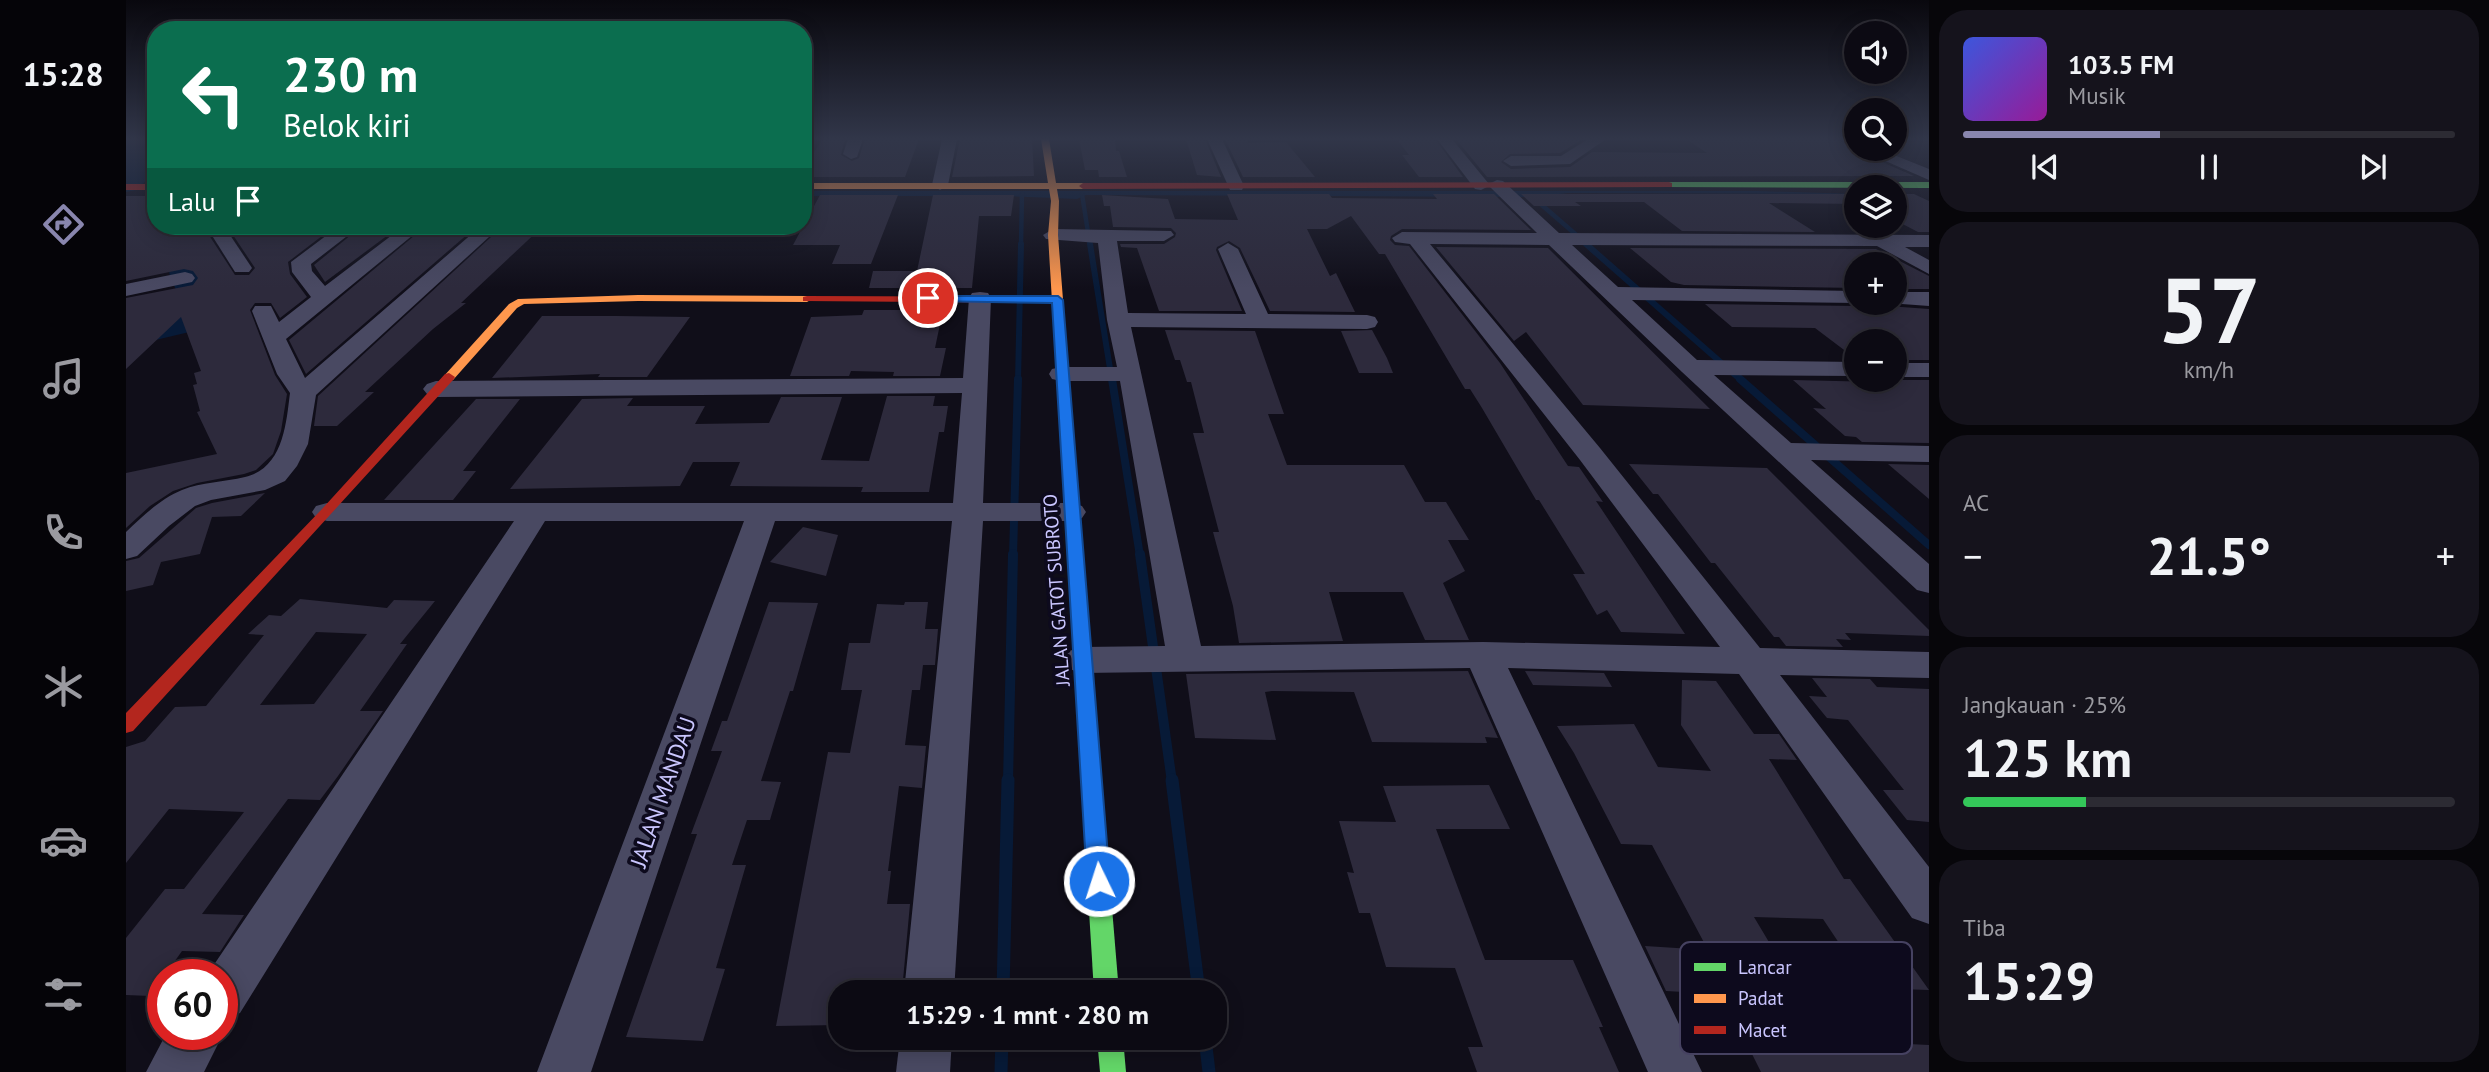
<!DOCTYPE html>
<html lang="id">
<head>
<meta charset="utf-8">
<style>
	:root { --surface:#0c0a13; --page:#15131c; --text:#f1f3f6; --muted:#9a9aa0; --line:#2c2b33; --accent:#8986ae }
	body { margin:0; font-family:"PT Sans",sans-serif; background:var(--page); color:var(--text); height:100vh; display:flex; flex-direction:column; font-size:26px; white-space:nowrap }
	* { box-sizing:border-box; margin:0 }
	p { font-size:23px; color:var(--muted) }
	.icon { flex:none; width:38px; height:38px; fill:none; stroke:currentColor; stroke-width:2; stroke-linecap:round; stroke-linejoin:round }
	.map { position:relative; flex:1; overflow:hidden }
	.details { display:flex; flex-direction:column; gap:10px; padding:10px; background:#07060a; width:560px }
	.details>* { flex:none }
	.hud { position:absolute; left:21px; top:21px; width:665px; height:214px; border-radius:28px; box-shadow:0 4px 18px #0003,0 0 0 2px var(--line); background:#0b6e4f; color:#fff; overflow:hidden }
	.fabs { position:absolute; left:1718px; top:21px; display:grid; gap:14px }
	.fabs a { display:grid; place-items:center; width:63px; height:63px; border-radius:50%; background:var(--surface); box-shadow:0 4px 18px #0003,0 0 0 2px var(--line); font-size:35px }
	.speed { position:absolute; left:21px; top:959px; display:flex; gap:14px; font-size:35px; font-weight:700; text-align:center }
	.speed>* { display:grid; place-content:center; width:91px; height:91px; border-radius:50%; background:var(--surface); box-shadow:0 4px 18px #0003,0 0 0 2px var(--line); line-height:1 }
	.speed .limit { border:10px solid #d22; background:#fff; color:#111 }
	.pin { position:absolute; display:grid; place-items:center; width:60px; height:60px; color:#fff; margin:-30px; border:4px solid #fff; border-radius:50%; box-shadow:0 2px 7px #0007 }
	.me { position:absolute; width:77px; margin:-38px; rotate:356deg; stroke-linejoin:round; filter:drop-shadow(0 0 5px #0008) }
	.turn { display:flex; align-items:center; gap:24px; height:147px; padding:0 21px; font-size:32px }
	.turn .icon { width:91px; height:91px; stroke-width:2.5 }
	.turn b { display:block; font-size:49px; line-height:60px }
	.then { display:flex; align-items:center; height:66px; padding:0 21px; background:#0003; gap:14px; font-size:26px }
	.big { font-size:52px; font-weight:800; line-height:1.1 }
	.details .widget { flex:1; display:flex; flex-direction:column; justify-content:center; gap:10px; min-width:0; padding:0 24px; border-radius:28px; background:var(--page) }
	.details .dial { align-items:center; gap:0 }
	.dial b { font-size:91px; line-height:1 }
	.song { display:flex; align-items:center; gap:21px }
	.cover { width:84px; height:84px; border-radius:10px; background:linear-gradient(135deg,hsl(230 70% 55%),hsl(300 70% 35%)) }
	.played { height:7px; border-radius:4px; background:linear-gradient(90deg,var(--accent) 40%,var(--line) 40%) }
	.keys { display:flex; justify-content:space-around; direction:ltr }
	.heat { display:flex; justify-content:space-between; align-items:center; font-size:38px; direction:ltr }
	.charge { height:10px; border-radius:5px; background:linear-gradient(90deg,#34c759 25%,var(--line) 0) }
	.trip { position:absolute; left:702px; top:980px; width:399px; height:70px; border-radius:28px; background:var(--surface); box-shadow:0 4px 18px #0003,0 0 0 2px var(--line); font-weight:800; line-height:70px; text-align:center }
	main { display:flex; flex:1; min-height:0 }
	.menu { display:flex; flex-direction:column; width:126px; justify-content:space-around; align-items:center; background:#050408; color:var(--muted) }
	.menu .icon { width:49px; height:49px }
	.menu .selected { color:var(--accent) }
	.menu b { font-size:32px; color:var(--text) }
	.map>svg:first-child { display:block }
	.water { fill:#071a37 }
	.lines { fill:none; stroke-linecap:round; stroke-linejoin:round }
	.stream-far4 { stroke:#071a37; stroke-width:4.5 }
	.stream-far3 { stroke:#071a37; stroke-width:6 }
	.stream-far2 { stroke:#071a37; stroke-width:8 }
	.stream-far1 { stroke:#071a37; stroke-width:10 }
	.stream { stroke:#071a37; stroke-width:13 }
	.river { fill:#071a37; fill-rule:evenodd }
	.building { fill:#2d2a3c; fill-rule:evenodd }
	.street { fill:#494962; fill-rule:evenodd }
	.fast { fill:#63d668; fill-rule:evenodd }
	.slow { fill:#ff974d; fill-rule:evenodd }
	.jam { fill:#b3261e; fill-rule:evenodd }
	.route { fill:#1a73e8; stroke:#114b97; stroke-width:2 }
	.labels { text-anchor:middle; stroke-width:7; stroke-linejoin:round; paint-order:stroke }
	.street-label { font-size:19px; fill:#cac6ff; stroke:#0d0a1d }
	.near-street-label { font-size:23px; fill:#cac6ff; stroke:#0d0a1d }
	.key { fill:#0d0a1d; stroke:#464261; stroke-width:2 }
	.key-label { font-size:19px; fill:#cac6ff }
</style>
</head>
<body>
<main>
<nav class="menu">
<b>15:28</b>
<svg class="icon selected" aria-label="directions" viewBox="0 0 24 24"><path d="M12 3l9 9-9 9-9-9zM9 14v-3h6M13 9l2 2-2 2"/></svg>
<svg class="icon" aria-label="music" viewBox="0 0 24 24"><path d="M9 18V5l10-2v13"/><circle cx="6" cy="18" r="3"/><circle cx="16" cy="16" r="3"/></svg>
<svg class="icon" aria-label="phone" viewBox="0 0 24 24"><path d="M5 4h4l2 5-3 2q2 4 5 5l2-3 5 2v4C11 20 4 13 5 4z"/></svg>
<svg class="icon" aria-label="climate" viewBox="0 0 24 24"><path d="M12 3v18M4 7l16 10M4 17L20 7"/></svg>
<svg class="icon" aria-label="car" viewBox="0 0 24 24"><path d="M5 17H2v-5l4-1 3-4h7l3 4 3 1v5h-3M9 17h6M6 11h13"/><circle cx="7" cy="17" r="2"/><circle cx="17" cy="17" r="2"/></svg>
<svg class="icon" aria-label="filters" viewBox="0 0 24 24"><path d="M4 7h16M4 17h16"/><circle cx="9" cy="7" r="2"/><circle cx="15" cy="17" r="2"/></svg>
</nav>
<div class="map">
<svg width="1803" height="1072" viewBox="0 0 1803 1072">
	<rect width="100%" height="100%" fill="#100e19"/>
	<!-- water -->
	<polygon class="water" points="677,191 1632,191 1731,194 1442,193 1406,197 960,195 951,199 880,196 677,196"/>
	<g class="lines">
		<!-- stream-far4 -->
		<g class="stream-far4">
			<polyline points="956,194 964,245"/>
			<polyline points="1410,200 1462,245"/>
			<polyline points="895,245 896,194"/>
		</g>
		<!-- stream-far3 -->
		<g class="stream-far3">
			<polyline points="964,244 986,381"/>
			<polyline points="1460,244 1616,381"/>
			<polyline points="892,381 895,244"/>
		</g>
		<!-- stream-far2 -->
		<g class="stream-far2">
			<polyline points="986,379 1014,556"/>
			<polyline points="1614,379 1803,545"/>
			<polyline points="887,556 892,379"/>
		</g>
		<!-- stream-far1 -->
		<g class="stream-far1">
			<polyline points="1014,554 1046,782"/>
			<polyline points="882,782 887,554"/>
		</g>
		<!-- stream -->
		<g class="stream">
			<polyline points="1046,780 1073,992"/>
			<polyline points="877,992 882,780"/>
			<polyline points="1079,1038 1083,1072"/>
			<polyline points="875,1072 876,1038"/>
		</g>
		<!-- river -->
		<g class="river">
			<polygon points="0,139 22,139 21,165 28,173 10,190 0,192"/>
			<polygon points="33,226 63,226 78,276 98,317 93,325 0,347 0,325 59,311 44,276"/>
		</g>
	</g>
	<!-- building -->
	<g class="building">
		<polygon points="697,139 719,139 715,155 726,161 733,158 739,139 793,139 779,177 677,177 677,168"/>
		<polygon points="834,139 906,139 908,176 826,177"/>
		<polygon points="953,139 989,139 990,151 993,151 1001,177 973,177 972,170 959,170"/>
		<polygon points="1060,139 1079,139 1095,177 1071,175"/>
		<polygon points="1099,139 1121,139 1122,143 1160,142 1189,177 1117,177"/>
		<polygon points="1271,139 1309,139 1337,177 1293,177 1276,155 1283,155"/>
		<polygon points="1330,139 1457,139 1434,153 1384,154 1375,162 1385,169 1444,167 1466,152 1581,153 1560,139 1711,139 1731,151 1788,176 1361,177"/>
		<polygon points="1101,194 1203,194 1206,198 1311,199 1307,194 1368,194 1405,230 1276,229 1265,236 1264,240 1269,245 1283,246 1374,363 1442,466 1453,467 1477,502 1470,501 1559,634 1495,632 1481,610 1471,615 1447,574 1459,574 1413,500 1410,500 1356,408 1344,389 1339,389 1259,254 1253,254 1225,216 1201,229 1181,229 1204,276 1210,273 1229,312 1144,311 1114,248 1103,241 1091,247 1090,250 1116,311 1033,311 1011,248 995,247 994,244 1038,244 1049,237 1050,233 1045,228 987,227 984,206 978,206 976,195 1042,199 1049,219 1112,220"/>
		<polygon points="1395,194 1731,194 1731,204 1643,203 1689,232 1556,231 1518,202 1449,202 1455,206 1408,206"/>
		<polygon points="1769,194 1788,194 1803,201 1803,232 1792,232 1769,220"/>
		<polygon points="694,195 772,195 745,264 706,264 714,245 667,245"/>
		<polygon points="807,195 888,195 885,216 853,216 846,288 743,288 747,271 791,271"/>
		<polygon points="0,196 30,196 30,226 77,226 109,275 123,275 129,268 101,226 209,226 162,262 164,274 181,297 154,318 145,303 129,303 124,310 149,375 161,394 155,431 147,454 130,470 118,474 71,483 47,491 24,506 0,528 0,473 91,454 71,412 74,411 67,385 71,384 68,373 75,371 55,317 0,369 0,298 67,285 72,278 67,271 58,269 0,281"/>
		<polygon points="236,226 274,226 199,282 188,265"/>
		<polygon points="300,226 351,226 180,374 163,340"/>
		<polygon points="377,226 417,226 335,303 340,303 307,329 239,392 248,392 211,426 188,426 192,396"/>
		<polygon points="1310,247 1422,248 1584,409 1457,405 1400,332 1388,341"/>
		<polygon points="1504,248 1750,249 1803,276 1803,289 1769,289 1769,264 1731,264 1731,288 1558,285 1545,282"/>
		<polygon points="1734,303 1759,303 1762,306 1803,309 1803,360 1769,360 1769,341 1731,341 1730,359 1689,328 1606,327 1579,304 1731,306"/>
		<polygon points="738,310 817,310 809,348 820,348 814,376 767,376 768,372 725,371 723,376 664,376 685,317 736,315"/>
		<polygon points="416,316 491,316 564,317 521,377 472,377 474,374 366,378"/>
		<polygon points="1039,330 1129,331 1158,414 1142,414 1161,465 1278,465 1299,502 1320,502 1343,540 1322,540 1339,571 1317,583 1343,640 1299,640 1277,592 1203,592 1217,641 1113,643 1107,606 1087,532 1093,532 1067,433 1078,433 1065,382 1061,382 1054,360 1049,360"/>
		<polygon points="1246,330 1261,358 1267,373 1233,373 1215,331"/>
		<polygon points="1667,380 1753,382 1751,380 1803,380 1803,443 1736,442 1730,437 1719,436 1687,408 1700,409"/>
		<polygon points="761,396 809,396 807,406 822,406 818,432 813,432 803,492 735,492 737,487 604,486 614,462 567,462 554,486 384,489 456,399 507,398 501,406 579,406 569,424 643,423 655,397 716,397 695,460 743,461"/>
		<polygon points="350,399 394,399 337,471 350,471 327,500 258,500"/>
		<polygon points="1503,464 1641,468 1803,630 1803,636 1719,633 1725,640 1710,639 1717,647 1660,646 1653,637 1648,637 1589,563 1585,563 1532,494 1527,494"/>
		<polygon points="1762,464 1803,465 1803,499"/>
		<polygon points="139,493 115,516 86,517 74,554 35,562 27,585 0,591 0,561 13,558 70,508 86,503"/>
		<polygon points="677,527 712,535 700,576 644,562"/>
		<path d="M174 599 261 608 268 600 309 601 274 644H281L234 711H257L212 776 194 800 162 799 76 914 118 915 94 952 56 951 24 996 0 995V938L39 889H58L118 812 43 809 0 863V747L19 741 49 707 80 706 138 635 122 634 143 615 155 616ZM190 632 241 634 188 704 134 705Z"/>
		<polygon points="643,602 692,603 667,691 664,691 635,781 655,782 644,820 621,820 606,865 620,865 590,968 599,969 577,1041 500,1037 571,834 565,834 596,751 585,751 596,721 601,721"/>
		<polygon points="779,602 802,602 799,629 812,629 809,665 797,665 794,690 786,690 779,745 800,746 796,788 773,786 762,871 765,871 761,904 784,904 777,980 744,980 742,992 714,992 714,1025 650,1026 702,752 724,753 736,690 715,690 723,643 744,643 751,604 778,605"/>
		<polygon points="1342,671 1372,738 1359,737 1361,743 1246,742 1228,692 1146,691 1139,692 1150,740 1069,738 1060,674"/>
		<polygon points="1399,671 1478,673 1486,687 1407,685"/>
		<polygon points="1686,678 1744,679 1751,687 1803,689 1803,822 1781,820 1757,790 1778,790 1722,720 1701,718 1683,696 1701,697"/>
		<polygon points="1556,680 1590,681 1628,734 1653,734 1671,760 1643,759 1718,879 1724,879 1803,990 1743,988 1697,919 1628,917 1662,974 1582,971 1593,994 1540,991 1519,946 1582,950 1526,845 1495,844 1448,753 1431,726 1508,724 1532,767 1585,771 1555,725"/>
		<polygon points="1363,785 1384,829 1310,829 1359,960 1447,960 1477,1027 1473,1027 1493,1072 1351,1072 1342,1047 1357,1047 1329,968 1260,967 1244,913 1233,913 1221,872 1228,873 1213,821 1270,822 1257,786"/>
		<polygon points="1617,1036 1803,1045 1803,1072 1635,1072"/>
	</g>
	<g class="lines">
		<!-- street -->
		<g class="street">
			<polygon points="722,139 737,139 731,157 725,159 717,154"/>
			<polygon points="816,139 831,139 822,185 814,190 806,185"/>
			<polygon points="1081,139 1096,139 1118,186 1116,190 1104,190"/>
			<polygon points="1311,139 1326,139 1363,184 1371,180 1377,181 1433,233 1803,235 1803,247 1779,247 1803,260 1803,274 1751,246 1446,245 1492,287 1731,291 1731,303 1734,303 1731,303 1506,300 1571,360 1731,362 1731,376 1588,375 1665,443 1803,446 1803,462 1685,460 1803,564 1803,593 1791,590 1556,372 1423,245 1304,244 1474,448 1634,648 1803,652 1803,678 1654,675 1803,867 1803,924 1786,918 1613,674 1382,668 1576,1072 1522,1072 1344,668 956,673 943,669 938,660 943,651 956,647 1039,646 994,381 935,381 926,379 923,374 926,369 935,367 991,367 981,320 972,243 920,239 917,235 927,229 1045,231 1048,235 1038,241 991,241 1002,313 1120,314 1092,249 1102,243 1112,249 1142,314 1241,315 1249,317 1252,322 1249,327 1241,329 1005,327 1075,646 1357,642 1594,647 1454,460 1284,244 1269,242 1266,238 1276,232 1411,233 1363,186 1355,190 1349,189"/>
			<polygon points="1462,139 1480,139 1444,164 1385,166 1377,161 1385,156 1435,156"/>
			<polygon points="1732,149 1753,149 1803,169 1803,180"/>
			<polygon points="80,226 98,226 126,268 123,272 109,272"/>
			<path d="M213 226H234L185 264 186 271 199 286 278 226H298L160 339 179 378 355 226H375L190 395 182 444 171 466 159 481 139 490 85 500 69 506 43 526 11 556 0 559V532C17 516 34 499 56 490 76 482 98 482 119 477 157 468 160 425 164 393L151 374 126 311 129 306H145L153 322 185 297 166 272 165 262Z"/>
			<polygon points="59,272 66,274 69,278 66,282 0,296 0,284"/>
			<polygon points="854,292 862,293 865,298 857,503 945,503 956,506 960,512 956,518 945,521 857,521 828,992 778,992 826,521 649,521 465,1072 411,1072 618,521 419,521 114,1013 96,1020 96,975 81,975 388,521 201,521 190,518 186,512 190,506 201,503 827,503 836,393 310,397 301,394 297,389 301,384 310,381 837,378 843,298 846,293"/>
			<polygon points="1769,292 1803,292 1803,306 1762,303 1769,303"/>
			<rect x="1769" y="363" width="34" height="14"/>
			<polygon points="96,1032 97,1034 78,1072 20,1072 40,1034 96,1034"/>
			<polygon points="774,1038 826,1038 824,1072 770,1072"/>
		</g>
		<!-- fast -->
		<g class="fast">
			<polygon points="1543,182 1803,182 1803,188 1540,187 1540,183"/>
			<polygon points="951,579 959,584 993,992 968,992 943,584"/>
			<polygon points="971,1038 997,1038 1000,1072 974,1072"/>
		</g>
		<!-- slow -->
		<g class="slow">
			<polygon points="915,139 923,139 930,183 957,183 961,186 957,189 931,189 933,201 932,235 959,584 951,589 943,584 922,235 925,201 923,189 677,189 677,183 922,183"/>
			<polygon points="512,295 681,296 686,299 681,302 512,301 398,304 391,308 327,380 323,381 317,377 383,304 392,299"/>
		</g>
		<!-- jam -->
		<g class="jam">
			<polygon points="1543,182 1546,183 1546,187 957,189 953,186 957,183"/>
			<rect x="0" y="184" width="30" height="6"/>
			<polygon points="681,296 932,297 937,300 932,303 677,301 677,297"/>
			<polygon points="323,373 329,377 327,380 7,731 0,733 0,713 196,509 319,374"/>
		</g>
	</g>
	<!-- sky -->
	<linearGradient id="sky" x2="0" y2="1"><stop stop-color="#09080e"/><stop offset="0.48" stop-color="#313649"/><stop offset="1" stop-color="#313649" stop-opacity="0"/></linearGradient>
	<rect width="1803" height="289" fill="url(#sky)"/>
	<!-- route -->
	<polygon class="route" points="798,296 932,296 937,300 984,881 981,889 973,892 964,889 961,881 926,303 802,301 798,300"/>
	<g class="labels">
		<!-- street labels -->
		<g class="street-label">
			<text transform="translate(930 590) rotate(-94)" y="7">JALAN GATOT SUBROTO</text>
		</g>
		<!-- near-street labels -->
		<g class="near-street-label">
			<text transform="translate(537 792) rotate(-71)" y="8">JALAN MANDAU</text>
		</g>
	</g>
	<!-- legend -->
	<rect x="1554" y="942" width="232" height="112" rx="10" class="key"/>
	<rect x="1568" y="963" width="32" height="8" fill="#63d668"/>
	<rect x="1568" y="994" width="32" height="9" fill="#ff974d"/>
	<rect x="1568" y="1026" width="32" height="8" fill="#b3261e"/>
	<g class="key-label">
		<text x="1612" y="974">Lancar</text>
		<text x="1612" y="1005">Padat</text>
		<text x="1612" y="1037">Macet</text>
	</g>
</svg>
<div class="fabs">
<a><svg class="icon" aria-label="sound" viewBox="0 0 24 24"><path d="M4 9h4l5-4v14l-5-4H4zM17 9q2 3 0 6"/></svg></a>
<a><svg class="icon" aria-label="search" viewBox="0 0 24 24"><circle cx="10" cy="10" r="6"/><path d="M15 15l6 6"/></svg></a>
<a><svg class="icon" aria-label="layers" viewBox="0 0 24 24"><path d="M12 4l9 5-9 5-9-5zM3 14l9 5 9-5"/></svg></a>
<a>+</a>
<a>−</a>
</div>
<div class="speed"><div class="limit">60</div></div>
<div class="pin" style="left:802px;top:298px;background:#d93025"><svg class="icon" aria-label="arrive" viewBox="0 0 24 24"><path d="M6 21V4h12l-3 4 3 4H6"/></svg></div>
<svg class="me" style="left:973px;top:881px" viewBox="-20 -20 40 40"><circle r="17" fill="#1a73e8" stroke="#fff" stroke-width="3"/><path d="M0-11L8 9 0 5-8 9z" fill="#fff"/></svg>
<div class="trip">15:29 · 1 mnt · 280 m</div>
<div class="hud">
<div class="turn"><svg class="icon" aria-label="left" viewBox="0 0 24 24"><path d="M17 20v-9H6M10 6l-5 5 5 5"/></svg><div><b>230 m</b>Belok kiri</div></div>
<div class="then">Lalu<svg class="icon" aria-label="arrive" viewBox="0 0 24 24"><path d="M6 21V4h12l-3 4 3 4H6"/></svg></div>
</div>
</div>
<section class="details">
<div class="widget">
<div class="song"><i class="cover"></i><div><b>103.5 FM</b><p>Musik</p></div></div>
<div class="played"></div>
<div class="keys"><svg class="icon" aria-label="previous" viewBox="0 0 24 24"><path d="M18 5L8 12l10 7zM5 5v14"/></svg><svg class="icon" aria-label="pause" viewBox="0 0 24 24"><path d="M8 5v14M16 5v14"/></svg><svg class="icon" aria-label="next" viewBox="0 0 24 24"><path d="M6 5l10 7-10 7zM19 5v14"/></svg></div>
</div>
<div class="widget dial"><b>57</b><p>km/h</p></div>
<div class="widget"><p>AC</p>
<div class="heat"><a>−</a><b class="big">21.5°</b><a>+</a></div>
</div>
<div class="widget"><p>Jangkauan · 25%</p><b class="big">125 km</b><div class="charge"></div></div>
<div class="widget"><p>Tiba</p><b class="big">15:29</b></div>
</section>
</main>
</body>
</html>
